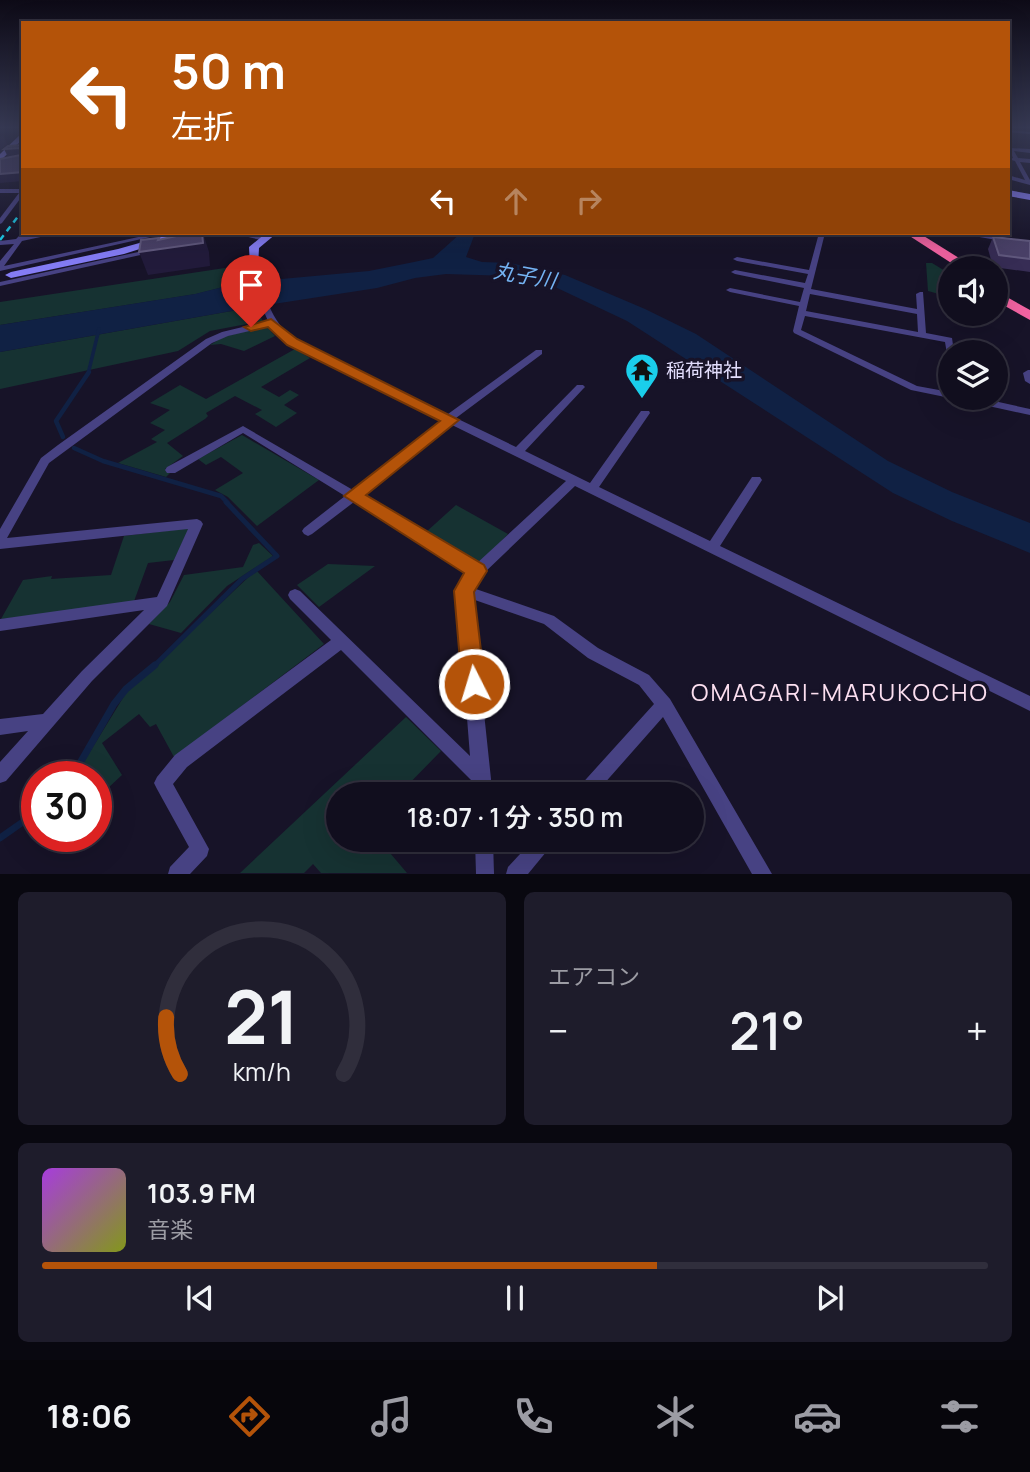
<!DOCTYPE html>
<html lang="ja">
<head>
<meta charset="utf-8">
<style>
	:root { --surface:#110e1e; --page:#1e1c2b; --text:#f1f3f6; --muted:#9c9ca4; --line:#302e3c; --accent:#b45309 }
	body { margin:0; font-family:Manrope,"Noto Sans JP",sans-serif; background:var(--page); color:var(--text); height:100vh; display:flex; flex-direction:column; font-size:26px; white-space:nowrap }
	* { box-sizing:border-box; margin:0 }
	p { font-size:23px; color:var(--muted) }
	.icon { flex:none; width:38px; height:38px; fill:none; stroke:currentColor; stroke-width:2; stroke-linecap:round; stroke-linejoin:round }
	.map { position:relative; height:874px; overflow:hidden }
	.sheet { display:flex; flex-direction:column; gap:18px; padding:18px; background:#090810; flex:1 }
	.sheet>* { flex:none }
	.top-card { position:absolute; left:21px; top:21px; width:989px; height:214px; border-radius:0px; box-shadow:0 7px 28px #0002,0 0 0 2px var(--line); background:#b45309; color:#fff; overflow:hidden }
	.tools { position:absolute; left:938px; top:256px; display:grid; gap:14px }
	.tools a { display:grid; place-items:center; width:70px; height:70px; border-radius:50%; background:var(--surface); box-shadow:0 7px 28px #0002,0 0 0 2px var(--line); font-size:35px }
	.speed { position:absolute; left:21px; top:761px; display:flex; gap:14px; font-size:35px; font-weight:700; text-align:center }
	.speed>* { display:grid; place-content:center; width:91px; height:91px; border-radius:50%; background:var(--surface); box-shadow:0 7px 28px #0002,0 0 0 2px var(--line); line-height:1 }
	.speed .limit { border:10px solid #d22; background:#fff; color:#111 }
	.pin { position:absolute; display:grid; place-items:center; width:60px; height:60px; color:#fff; margin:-72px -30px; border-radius:50% 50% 50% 0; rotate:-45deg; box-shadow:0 0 7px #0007 }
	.pin .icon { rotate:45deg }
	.me { position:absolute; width:77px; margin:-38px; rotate:355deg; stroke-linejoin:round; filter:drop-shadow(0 0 5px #0008) }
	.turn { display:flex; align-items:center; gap:24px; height:147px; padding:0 35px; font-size:32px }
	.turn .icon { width:91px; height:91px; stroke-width:2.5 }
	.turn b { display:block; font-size:49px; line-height:60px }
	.lanes { display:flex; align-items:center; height:66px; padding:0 35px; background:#0003; justify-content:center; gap:35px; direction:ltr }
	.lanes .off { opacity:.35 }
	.big { font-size:52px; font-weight:600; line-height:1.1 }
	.sheet .widget { flex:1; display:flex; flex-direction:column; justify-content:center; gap:10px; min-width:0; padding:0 24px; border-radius:10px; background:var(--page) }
	.sheet .dial { align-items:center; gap:0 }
	.dial svg { height:182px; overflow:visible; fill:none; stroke:var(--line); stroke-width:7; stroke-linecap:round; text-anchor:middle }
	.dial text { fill:var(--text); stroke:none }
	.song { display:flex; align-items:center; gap:21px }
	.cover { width:84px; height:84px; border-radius:10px; background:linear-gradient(135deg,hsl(280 70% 55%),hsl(70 70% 35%)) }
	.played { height:7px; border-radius:4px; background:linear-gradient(90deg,var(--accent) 65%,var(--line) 65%) }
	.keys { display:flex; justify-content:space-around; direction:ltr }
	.heat { display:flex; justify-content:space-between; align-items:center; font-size:38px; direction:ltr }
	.sheet .tiles { flex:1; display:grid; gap:18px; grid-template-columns:1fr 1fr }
	.widget:last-child { grid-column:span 2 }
	.trip { position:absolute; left:326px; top:782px; width:378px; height:70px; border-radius:35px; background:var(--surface); box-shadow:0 7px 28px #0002,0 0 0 2px var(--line); font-weight:600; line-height:70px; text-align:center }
	.menu { display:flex; height:112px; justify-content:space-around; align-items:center; background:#07060c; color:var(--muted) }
	.menu .icon { width:49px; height:49px }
	.menu .current { color:var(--accent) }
	.menu b { font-size:32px; color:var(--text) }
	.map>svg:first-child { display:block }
	.green { fill:#163232 }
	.water { fill:#102144 }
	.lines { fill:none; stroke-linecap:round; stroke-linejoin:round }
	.stream-far3 { stroke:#102144; stroke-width:3.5 }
	.stream-far2 { stroke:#102144; stroke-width:4.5 }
	.stream-far1 { stroke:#102144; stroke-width:5 }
	.stream { stroke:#102144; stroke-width:7 }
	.street { fill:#474283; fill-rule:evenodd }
	.secondary { fill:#847cf4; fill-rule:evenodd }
	.highway { fill:#f163a1; fill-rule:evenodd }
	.rail { stroke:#1aceeb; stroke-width:2.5; stroke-dasharray:6 5; stroke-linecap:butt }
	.wall { fill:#372d55 }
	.shaded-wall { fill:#221b3b }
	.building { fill:#494067; stroke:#61597e; stroke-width:2 }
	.route { fill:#b45309; stroke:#753606; stroke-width:2 }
	.labels { text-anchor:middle; stroke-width:7; stroke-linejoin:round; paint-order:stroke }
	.poi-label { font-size:19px; fill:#e2ddfc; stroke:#171328; text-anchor:start }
	.water-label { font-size:21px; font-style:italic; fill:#74b3f3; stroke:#171328 }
	.near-neighbourhood-label { font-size:24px; letter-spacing:2px; fill:#fcdff0; stroke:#171328 }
</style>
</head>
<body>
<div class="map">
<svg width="1030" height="874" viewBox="0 0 1030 874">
	<rect width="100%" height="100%" fill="#171328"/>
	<!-- green -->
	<g class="green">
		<polygon points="926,263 932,263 950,274 950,297 928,291"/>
		<polygon points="238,266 239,283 196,294 0,325 0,302"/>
		<polygon points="254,307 263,321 210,331 178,351 0,389 0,352"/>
		<polygon points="262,327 268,328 275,336 244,351 221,344 210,345 223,337"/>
		<polygon points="295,349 310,358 261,387 279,397 290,390 299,395 284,405 297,413 276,427 255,414 262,410 235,396 206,413 208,416 205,419 167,443 183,456 165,469 170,473 166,477 118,463 157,442 151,439 165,430 150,423 170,410 150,403 180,385 206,399"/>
		<polygon points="242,435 319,480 257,526 228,497 215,490 243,473 221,457 206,465 198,459"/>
		<polygon points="456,505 508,534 482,562 474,563 425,533"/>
		<polygon points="189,528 174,560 148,563 133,604 1,619 23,580 52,576 51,579 111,575 124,536"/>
		<polygon points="259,543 273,556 227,586 181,633 149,624 170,602 184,575 243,567 253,545"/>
		<polygon points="328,564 375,566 319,607 297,585"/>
		<polygon points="256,570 324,644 174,757 156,724 150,727 139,714 102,743 122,775 107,789 96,777 80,768 126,693"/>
		<polygon points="406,717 441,751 399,794 338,794 338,840 379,840 407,873 321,873 313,864 304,873 240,873"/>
	</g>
	<!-- water -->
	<polygon class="water" points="461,233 479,233 474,236 466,257 482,262 510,263 565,275 645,309 696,334 888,461 952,492 1030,523 1030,553 952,521 893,493 627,321 553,286 510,276 446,274 415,278 377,288 254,307 0,352 0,325 195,294 239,283 369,271 414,262 433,258"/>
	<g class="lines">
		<!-- stream-far3 -->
		<polyline class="stream-far3" points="88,374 99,329"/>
		<!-- stream-far2 -->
		<g class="stream-far2">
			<polyline points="63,437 56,421 89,372"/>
			<polyline points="74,448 103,461 221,496 228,503"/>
		</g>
		<!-- stream-far1 -->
		<polyline class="stream-far1" points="153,667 242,579 277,556 226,502"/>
		<!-- stream -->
		<g class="stream">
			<polyline points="72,777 114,704 126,689 155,665"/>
			<polyline points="0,838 37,812"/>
		</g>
		<!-- street -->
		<g class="street">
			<polygon points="1008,130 1030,132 1030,134 1008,132"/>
			<polygon points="1009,148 1030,149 1030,153 1014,151 1018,158 1030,159 1030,163 1020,162 1030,180 1030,185 1008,179 1008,175 1025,180 1015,161 1008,159 1013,158"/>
			<polygon points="0,189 23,189 23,195 2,223 0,224 0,218 19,193 0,193"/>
			<polygon points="23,232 28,233 26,237 47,233 59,233 22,241 4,266 157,233 168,233 0,271 0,261 14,244 0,245 0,241 16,239"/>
			<polygon points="234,233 245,233 264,238 261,240 235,234"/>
			<path d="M819 233H825L811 289 917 309 916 294 920 292H923L926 333 952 338 954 352H950V355L947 354 945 342 805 316 801 330 917 386 950 392V397H953L950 398 911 390 794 333 793 331 799 306 730 292 726 290 730 288 800 302 804 288 735 274 731 272 735 270 805 283 808 274 737 261 733 259 737 257 809 270ZM810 294 917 314 918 332 806 311Z"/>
			<polygon points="965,233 978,233 1030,242 1030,246 968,235"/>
			<polygon points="152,249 155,251 154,252 0,286 0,282"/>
			<path d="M251 263 258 265C265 296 269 319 295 340L448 414 536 350H542V354L456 418 516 447 577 385H583L585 387 583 389 525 451 590 483 641 411H649L650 413 599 487 710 541 752 477H760L762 480 720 546 1030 696V711L575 486 482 575 473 588 554 616 598 648 649 675 670 699 772 874H752L663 717 595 794H576L578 788 654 704 639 685 588 658 544 624 472 599 491 779 490 794H474L472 781 341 650 187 767 173 784 209 849 207 856 190 874H168L170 867 189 847 157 789 154 783 157 777 175 755 331 640 290 599 288 595 290 591 295 589 300 591 470 756 457 591 469 573 354 502 312 534 308 536 304 534 302 531 304 528 345 496 243 433 175 473H167L165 470 167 467 243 426 353 490 444 421 289 344 271 326 228 336 212 343 49 463 7 538 197 519 201 521 203 524 167 606 92 681 6 781 0 783V762L28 731 0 735V719L43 714 82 671 144 610 0 631V619L157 597 188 529 0 549V529L41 458 58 445 206 339 222 332 268 321 258 298ZM452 425 566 481 476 564 362 495Z"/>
			<polygon points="1028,370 1030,370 1030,384 1025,381 1023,373"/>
			<polygon points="956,397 976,397 1030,409 1030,415 961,400"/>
			<polygon points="475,840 493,840 494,874 476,874"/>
			<polygon points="533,840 554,840 551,846 528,874 506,874 508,867"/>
		</g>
		<!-- secondary -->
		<g class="secondary">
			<polygon points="23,132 23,139 0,161 0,154"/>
			<polygon points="1008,190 1030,194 1030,200 1008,196"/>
			<polygon points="175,233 190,233 124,254 11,278 5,275 11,272 118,249"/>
			<polygon points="266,233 277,233 259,248 258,267 250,267 249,247"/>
		</g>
		<!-- highway -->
		<g class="highway">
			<polygon points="905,233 919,233 975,268 959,268"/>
			<polygon points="996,291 1030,310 1030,320 996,301"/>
		</g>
		<!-- rail -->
		<polyline class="rail" points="0,240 23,210"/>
	</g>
	<!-- wall -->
	<polygon class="wall" points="993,237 1030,241 1030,272 993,267 988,249"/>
	<!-- shaded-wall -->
	<g class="shaded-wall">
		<polygon points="3,135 7,144 0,150 0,137"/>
		<polygon points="21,148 23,156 8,157 4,149"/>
		<polygon points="23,172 23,181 0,183 0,174"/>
		<polygon points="203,233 209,252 210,266 148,275 139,252 158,240 159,238 163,248"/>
	</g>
	<!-- building -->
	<g class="building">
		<polygon points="22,140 23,172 0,174 0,159 21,155 21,148 4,149 8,146 21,145"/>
		<polygon points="190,233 202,233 203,243 139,252 141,240 159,238 158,240"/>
		<polygon points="993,237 1030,241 1030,259 999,255"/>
	</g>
	<!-- sky -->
	<linearGradient id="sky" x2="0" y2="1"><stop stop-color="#0d0a16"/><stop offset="0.51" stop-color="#363953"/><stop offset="1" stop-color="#363953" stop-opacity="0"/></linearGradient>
	<rect width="1030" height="250" fill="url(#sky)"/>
	<!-- route -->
	<polygon class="route" points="271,319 297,339 459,420 366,495 484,565 487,571 474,592 485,684 482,691 474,695 465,691 462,684 454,591 464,573 344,496 440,421 287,345 268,327 251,331 244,327"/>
	<!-- icons -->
	<defs>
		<g id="temple-pin" transform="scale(1.75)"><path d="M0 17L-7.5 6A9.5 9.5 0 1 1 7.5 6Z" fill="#1aceeb" stroke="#171328"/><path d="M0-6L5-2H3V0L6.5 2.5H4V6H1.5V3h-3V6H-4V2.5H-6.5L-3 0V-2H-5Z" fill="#111"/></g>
	</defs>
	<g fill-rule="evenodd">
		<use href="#temple-pin" x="642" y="370"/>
	</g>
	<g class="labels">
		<!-- poi labels -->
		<g class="poi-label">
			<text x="666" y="377">稲荷神社</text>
		</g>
		<!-- water labels -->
		<g class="water-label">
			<text transform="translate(525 276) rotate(10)" y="7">丸子川</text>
		</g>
		<!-- near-neighbourhood labels -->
		<g class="near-neighbourhood-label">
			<text x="840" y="701">OMAGARI-MARUKOCHO</text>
		</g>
	</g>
</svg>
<div class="tools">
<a><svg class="icon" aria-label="sound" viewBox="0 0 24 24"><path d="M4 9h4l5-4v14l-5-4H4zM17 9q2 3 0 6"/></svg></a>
<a><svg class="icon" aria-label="layers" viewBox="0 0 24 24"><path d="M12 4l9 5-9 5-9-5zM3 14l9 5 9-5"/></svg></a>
</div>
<div class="speed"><div class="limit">30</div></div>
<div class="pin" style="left:251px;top:327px;background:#d93025"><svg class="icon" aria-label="arrive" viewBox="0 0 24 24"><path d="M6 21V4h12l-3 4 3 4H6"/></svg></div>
<svg class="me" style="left:474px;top:684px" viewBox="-20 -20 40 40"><circle r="17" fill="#b45309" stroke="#fff" stroke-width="3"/><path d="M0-11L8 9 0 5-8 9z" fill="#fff"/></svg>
<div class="trip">18:07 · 1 分 · 350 m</div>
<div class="top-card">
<div class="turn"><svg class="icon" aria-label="left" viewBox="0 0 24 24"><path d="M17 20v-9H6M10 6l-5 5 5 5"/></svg><div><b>50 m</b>左折</div></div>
<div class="lanes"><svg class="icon" aria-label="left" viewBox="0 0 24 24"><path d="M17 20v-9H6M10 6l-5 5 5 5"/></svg><svg class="icon off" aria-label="ahead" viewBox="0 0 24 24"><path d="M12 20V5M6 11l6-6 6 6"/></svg><svg class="icon off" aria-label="right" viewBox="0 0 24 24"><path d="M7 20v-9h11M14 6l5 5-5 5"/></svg></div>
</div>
</div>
<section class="sheet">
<div class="tiles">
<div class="widget dial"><svg viewBox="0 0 100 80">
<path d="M14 69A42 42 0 1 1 86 69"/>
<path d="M14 69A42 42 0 0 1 8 44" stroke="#b45309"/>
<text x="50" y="56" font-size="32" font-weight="700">21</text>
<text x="50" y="72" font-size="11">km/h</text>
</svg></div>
<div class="widget"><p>エアコン</p>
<div class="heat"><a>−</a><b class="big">21°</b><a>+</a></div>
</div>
<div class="widget">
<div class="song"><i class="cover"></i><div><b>103.9 FM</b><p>音楽</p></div></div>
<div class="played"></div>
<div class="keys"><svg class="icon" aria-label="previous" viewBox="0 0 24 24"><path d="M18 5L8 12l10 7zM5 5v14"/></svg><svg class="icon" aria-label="pause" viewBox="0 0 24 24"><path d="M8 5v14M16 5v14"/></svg><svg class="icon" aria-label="next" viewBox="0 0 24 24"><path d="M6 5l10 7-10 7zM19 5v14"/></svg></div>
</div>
</div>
</section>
<nav class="menu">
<b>18:06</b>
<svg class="icon current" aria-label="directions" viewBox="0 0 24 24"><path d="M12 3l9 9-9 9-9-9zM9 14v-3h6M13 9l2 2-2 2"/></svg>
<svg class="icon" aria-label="music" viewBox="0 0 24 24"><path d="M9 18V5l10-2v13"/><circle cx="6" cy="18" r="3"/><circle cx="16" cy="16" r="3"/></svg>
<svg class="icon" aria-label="phone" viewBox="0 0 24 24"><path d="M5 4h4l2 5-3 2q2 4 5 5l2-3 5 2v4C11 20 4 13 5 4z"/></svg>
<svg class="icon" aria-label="climate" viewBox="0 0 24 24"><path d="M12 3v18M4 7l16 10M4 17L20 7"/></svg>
<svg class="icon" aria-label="car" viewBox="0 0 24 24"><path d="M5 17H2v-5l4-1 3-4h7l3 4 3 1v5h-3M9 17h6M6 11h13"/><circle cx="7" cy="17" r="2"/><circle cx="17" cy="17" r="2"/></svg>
<svg class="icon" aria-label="filters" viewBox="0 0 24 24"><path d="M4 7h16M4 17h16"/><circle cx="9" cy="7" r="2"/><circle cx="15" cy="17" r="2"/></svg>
</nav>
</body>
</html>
